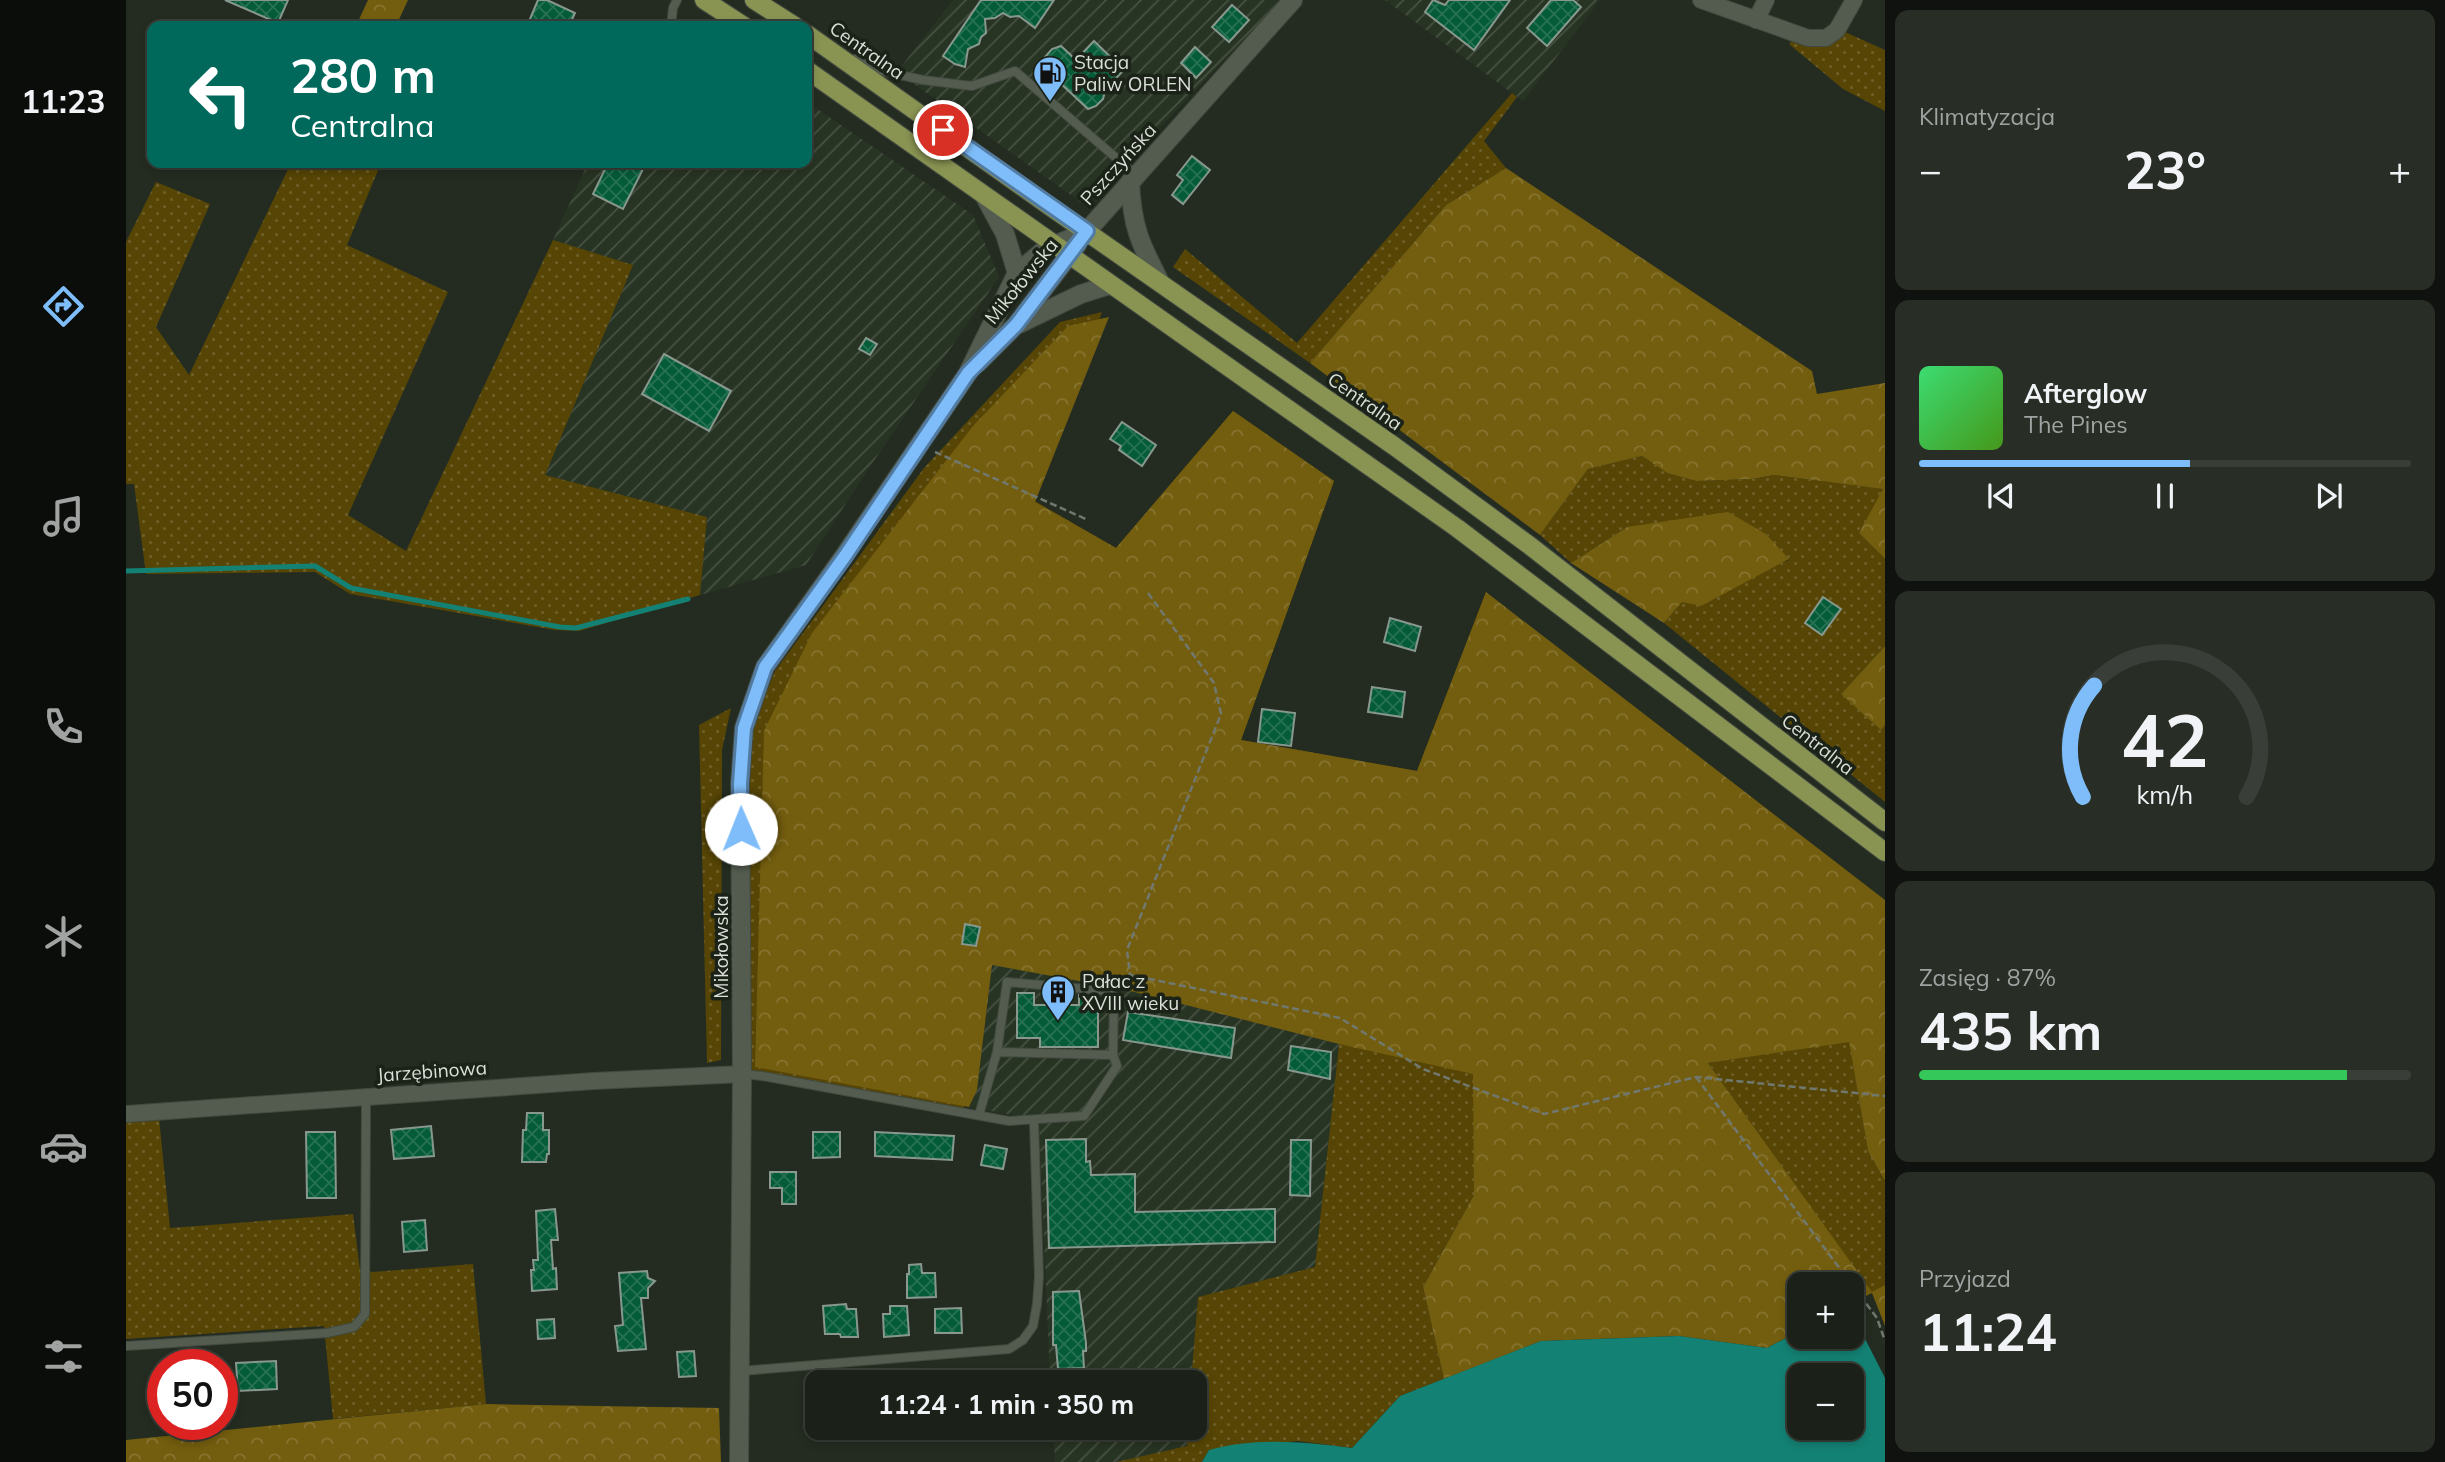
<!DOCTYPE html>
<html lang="pl">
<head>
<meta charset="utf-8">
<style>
	:root { --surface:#1b2119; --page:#282e26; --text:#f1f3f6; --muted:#a0a3a2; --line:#393e38; --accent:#7ebdf9 }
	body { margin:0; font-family:Mulish,sans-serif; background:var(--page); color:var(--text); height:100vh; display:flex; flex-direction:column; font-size:26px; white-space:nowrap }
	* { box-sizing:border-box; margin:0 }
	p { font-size:23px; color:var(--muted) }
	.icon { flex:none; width:38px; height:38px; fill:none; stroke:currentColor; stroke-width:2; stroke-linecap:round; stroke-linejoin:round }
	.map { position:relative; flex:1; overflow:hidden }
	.drawer { display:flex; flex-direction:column; gap:10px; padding:10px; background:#0f120e; width:560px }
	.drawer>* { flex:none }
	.banner { position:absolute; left:21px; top:21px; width:665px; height:147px; border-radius:14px; box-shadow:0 4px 10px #0003,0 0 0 2px var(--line); background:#00695c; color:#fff; overflow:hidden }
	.buttons { position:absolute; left:1661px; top:1272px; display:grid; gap:14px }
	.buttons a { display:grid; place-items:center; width:77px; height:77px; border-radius:14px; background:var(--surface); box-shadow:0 4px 10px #0003,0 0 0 2px var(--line); font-size:35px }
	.speed { position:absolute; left:21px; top:1349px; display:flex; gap:14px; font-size:35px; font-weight:700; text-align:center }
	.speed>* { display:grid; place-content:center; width:91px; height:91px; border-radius:50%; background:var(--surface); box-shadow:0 4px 10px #0003,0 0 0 2px var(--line); line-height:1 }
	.speed .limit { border:10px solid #d22; background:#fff; color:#111 }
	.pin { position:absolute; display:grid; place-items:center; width:60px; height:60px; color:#fff; margin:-30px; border:4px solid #fff; border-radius:50%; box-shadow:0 2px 7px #0007 }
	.me { position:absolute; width:77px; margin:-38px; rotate:359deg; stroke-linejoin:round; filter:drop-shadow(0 0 5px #0008) }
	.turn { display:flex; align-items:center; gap:24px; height:147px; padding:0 28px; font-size:32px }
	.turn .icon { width:91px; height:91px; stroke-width:2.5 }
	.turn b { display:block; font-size:49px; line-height:60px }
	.big { font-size:52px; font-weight:700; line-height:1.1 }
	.drawer .card { flex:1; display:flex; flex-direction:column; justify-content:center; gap:10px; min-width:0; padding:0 24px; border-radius:14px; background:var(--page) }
	.drawer .dial { align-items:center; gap:0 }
	.dial svg { height:182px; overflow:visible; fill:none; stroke:var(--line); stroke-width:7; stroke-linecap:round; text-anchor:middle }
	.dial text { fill:var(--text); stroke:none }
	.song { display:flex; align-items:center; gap:21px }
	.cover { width:84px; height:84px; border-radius:10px; background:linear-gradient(135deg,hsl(140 70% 55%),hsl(100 70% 35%)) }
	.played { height:7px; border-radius:4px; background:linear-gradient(90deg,var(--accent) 55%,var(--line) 55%) }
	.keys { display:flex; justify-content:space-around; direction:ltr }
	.heat { display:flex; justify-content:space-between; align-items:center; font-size:38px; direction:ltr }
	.charge { height:10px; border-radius:5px; background:linear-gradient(90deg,#34c759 87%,var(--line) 0) }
	.trip { position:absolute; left:679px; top:1370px; width:402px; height:70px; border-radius:14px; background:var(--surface); box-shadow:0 4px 10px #0003,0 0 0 2px var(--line); font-weight:700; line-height:70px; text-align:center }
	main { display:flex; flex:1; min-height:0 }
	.tab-bar { display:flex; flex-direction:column; width:126px; justify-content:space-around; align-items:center; background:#0b0d0a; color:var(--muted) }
	.tab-bar .icon { width:49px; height:49px }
	.tab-bar .selected { color:var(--accent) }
	.tab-bar b { font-size:32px; color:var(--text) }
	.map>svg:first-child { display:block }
	.industrial { fill:url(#industrial-furrows) }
	.grass { fill:url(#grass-dots) }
	.forest { fill:url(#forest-crowns) }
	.water { fill:#138274; fill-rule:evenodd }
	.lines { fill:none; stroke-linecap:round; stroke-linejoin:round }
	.stream { stroke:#138274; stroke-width:5 }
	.building { fill:url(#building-cross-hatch); stroke:#88988e; stroke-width:2 }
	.service-casing { stroke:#424940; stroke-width:10 }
	.minor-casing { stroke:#424940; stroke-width:18 }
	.tertiary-casing { stroke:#424940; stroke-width:20 }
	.secondary-casing { stroke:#424940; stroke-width:20 }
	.primary-casing { stroke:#424940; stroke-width:20 }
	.path { stroke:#71786f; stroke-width:2.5; stroke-dasharray:7 3.5; stroke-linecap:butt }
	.service { stroke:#535c4f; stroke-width:8 }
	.minor { stroke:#535c4f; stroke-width:16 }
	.tertiary { stroke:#535c4f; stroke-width:18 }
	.secondary { stroke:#535c4f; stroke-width:18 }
	.primary { stroke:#899352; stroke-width:18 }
	.route-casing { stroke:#527ba2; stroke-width:18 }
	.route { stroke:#7ebdf9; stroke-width:12 }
	.labels { text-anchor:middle; stroke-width:7; stroke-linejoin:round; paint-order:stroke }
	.street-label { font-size:19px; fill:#dadfd8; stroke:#1b2218 }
	.poi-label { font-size:19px; fill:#dadfd8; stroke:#1b2218; text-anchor:start }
</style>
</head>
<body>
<main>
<nav class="tab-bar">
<b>11:23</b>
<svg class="icon selected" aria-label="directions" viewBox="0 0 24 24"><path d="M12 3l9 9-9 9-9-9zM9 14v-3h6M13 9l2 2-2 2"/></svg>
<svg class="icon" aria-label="music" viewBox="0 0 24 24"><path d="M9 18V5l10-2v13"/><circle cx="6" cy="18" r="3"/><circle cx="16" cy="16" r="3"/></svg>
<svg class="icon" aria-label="phone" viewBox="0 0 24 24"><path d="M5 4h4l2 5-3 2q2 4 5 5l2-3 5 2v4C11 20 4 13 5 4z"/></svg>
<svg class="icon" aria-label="climate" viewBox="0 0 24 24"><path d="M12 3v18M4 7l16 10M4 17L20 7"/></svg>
<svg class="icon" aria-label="car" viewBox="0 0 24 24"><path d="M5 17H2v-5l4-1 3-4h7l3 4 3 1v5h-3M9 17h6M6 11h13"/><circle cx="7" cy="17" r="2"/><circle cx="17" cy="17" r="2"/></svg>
<svg class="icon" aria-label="filters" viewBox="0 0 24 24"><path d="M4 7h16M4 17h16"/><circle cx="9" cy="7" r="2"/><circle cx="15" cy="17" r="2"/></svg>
</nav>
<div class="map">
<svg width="1759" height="1462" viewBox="0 0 1759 1462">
	<defs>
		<pattern id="industrial-furrows" width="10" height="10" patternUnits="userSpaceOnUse" patternTransform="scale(1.75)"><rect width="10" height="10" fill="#283423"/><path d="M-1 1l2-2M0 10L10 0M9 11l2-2" fill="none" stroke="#475142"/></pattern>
		<pattern id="grass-dots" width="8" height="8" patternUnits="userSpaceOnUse" patternTransform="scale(1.75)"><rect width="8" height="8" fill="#564504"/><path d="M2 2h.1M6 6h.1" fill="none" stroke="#6e5f28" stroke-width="1.8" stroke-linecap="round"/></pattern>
		<pattern id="forest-crowns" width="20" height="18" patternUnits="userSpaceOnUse" patternTransform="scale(1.75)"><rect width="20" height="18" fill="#735d0e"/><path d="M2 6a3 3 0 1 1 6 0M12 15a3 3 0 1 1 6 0" fill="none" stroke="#867430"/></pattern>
		<pattern id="building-cross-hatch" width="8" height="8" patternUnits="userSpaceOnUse" patternTransform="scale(1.75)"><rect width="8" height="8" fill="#045b38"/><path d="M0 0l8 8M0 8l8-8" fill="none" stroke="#287254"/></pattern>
	</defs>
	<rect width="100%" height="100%" fill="#242c21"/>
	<!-- industrial -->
	<g class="industrial">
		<polygon points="827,0 1156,0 959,205 771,72"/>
		<polygon points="1259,0 1474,0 1397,101"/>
		<polygon points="681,102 847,215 873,277 741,471 680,565 574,595 581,517 419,475 507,265 427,240 462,163 681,163"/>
		<polygon points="866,965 997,989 1213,1044 1189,1267 1072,1297 1065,1382 924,1382 913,1120 843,1107 851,1089"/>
		<polygon points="927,1428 1062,1428 1061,1446 990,1462 929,1462"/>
	</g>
	<!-- grass -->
	<g class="grass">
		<polygon points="1708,27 1759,50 1759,111 1717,89 1663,44 1678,30 1691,32"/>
		<polygon points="1386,93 1391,97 1358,141 1380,168 1320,205 1184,363 1047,267 1059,249 1171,343"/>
		<polygon points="165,163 255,163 221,245 322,292 222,515 280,551 427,240 507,265 419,475 581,517 574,595 453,631 429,630 224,594 189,572 20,574 8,484 0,484 0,242 30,182 84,204 30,327 63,375"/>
		<polygon points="976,312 909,501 990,548 1107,411 1208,481 1115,740 1291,771 1360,592 1348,1108 1348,1195 1297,1287 1318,1379 1274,1396 1226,1448 1172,1441 1083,1450 1076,1462 990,1462 1061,1446 1062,1428 1069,1428 1069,1382 1065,1382 1072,1297 1189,1267 1213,1044 1238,1048 857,955 837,1117 607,1075 622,737 649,671 798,468 934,322"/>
		<polygon points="1516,456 1541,473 1570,481 1626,479 1648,475 1758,489 1733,533 1759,559 1759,646 1715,694 1755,729 1759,725 1759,802 1538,623 1556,602 1663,560 1640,534 1501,527 1445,563 1414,535 1462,469"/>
		<polygon points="605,708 596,750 595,1060 581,1063 573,725"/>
		<polygon points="1723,1041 1742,1151 1759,1181 1759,1285 1746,1293 1582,1063"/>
		<polygon points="33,1118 44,1228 227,1214 234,1270 247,1272 347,1264 360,1404 207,1419 198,1326 0,1339 0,1121"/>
	</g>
	<!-- forest -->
	<g class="forest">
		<polygon points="242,0 282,0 270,26 230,26"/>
		<polygon points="1380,168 1686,371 1691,394 1759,383 1759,559 1733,533 1757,489 1648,475 1626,479 1570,481 1541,473 1516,456 1462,469 1414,535 1184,363 1320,205"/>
		<polygon points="983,317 909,502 990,548 1107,411 1208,481 1115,740 1291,771 1360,592 1759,900 1759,1181 1742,1151 1723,1042 1582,1063 1746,1292 1759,1285 1759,1326 1746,1293 1726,1303 1726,1284 1673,1284 1673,1331 1641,1348 1553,1336 1415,1341 1318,1379 1297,1287 1348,1195 1347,1074 1213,1044 997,989 866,965 851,1090 843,1107 629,1067 638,731 686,633 847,426 942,326"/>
		<polygon points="1602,512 1640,534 1663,559 1575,606 1556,602 1538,623 1445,563 1501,527"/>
		<polygon points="1759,646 1759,725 1755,730 1715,694"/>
		<polygon points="360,1404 593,1408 595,1462 0,1462 0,1440"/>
	</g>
	<!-- water -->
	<path class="water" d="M1726 1313 1759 1378V1462H1076L1083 1450C1132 1437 1176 1442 1226 1448L1274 1396 1415 1341 1553 1336 1641 1348 1673 1331V1337H1726ZM1673 1376H1726V1428H1673Z"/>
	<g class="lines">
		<!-- stream -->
		<polyline class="stream" points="0,571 189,566 225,588 434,627 450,628 562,599"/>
	</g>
	<!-- building -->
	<g class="building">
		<polygon points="99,0 162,0 152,23"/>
		<polygon points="412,0 421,0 449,13 443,26 430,26 417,20 414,26 401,26"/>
		<polygon points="855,0 928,0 909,28 893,16 884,17 877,13 869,18 859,19 860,33 855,37 853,44 842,49 839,67 829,64 817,56"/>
		<polygon points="1307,0 1319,5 1323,0 1384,0 1348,50 1299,12"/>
		<polygon points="1425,0 1447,0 1455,7 1421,46 1401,28"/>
		<polygon points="1106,5 1123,20 1103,42 1086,27"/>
		<polygon points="968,41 998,70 980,88 977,99 970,106 962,109 916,66 919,57 926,49 935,46 950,60"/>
		<polygon points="1069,47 1085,62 1070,78 1055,63"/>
		<polygon points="1066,156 1084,170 1057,204 1046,195 1057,180 1051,175"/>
		<polygon points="482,163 520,163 497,209 467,194"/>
		<polygon points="740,338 751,344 744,355 733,349"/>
		<polygon points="538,354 605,391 583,431 516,394"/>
		<polygon points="996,422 1030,445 1016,466 993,450 995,446 984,439"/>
		<polygon points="1697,597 1715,609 1696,635 1679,623"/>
		<polygon points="1264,618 1295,627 1289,651 1258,642"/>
		<polygon points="1246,687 1279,692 1276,717 1242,712"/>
		<polygon points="1136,709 1169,713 1165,746 1132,742"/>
		<polygon points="839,924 854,927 850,946 836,944"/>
		<polygon points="891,993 908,993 908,1005 953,1005 953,995 972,997 972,1047 914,1047 914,1038 891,1038"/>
		<polygon points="1002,1012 1109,1028 1105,1058 997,1040"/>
		<polygon points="1165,1046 1205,1052 1204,1079 1162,1070"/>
		<polygon points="401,1113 417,1113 417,1130 423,1130 423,1154 421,1154 420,1162 396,1162 397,1130 400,1130"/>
		<polygon points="305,1126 308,1156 268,1159 265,1130"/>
		<polygon points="180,1132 209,1132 210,1198 181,1198"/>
		<polygon points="687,1132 714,1132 714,1157 687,1158"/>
		<polygon points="749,1132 828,1136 826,1160 749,1156"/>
		<polygon points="960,1139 960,1162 964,1161 965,1175 1009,1174 1009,1212 1149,1209 1149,1242 923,1248 920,1140"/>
		<polygon points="1165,1140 1185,1140 1184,1196 1164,1195"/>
		<polygon points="859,1145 881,1149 877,1169 855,1165"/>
		<polygon points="644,1172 670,1172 670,1204 656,1204 656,1188 644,1188"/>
		<polygon points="429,1209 432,1240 425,1240 427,1269 430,1268 431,1289 406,1291 405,1270 408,1270 407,1260 412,1260 410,1211"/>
		<polygon points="299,1220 301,1250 278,1252 276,1222"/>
		<polygon points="795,1264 796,1273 809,1273 810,1297 781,1298 781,1274 783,1274 783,1265"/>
		<polygon points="521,1271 522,1278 529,1281 522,1288 522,1298 515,1298 520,1349 492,1351 489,1326 497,1325 493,1273"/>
		<polygon points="953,1291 960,1343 960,1351 957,1351 958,1368 932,1369 930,1345 927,1345 927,1292"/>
		<polygon points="720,1304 721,1309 730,1309 732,1337 715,1337 714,1334 699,1334 697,1306"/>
		<polygon points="764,1306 781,1306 783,1335 758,1337 757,1314 764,1314"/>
		<polygon points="835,1308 836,1333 809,1333 809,1309"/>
		<polygon points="428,1319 429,1338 412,1339 411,1320"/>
		<polygon points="568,1351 570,1376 553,1377 551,1352"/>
		<polygon points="150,1361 151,1389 112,1391 110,1363"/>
	</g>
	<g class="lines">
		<!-- service casing -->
		<g class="service-casing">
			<g id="service">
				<polyline points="545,26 547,8 551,0"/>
				<polyline points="729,59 756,71 797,80 846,86 889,71 1010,175"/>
				<polyline points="617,1074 636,1076 883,1121 958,1116 991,1066 987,1055"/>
				<polyline points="853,1115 871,1052 881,982 982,991 988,996 987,1055 871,1052"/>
				<polyline points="0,1346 201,1333 228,1327 239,1314 240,1097"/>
				<polyline points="615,1371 883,1349 897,1340 907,1326 911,1304 913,1276 908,1121"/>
			</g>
		</g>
		<!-- minor casing -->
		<g class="minor-casing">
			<g id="minor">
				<polyline points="1575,0 1682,38 1700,38 1711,30 1728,0"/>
				<polyline points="1630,20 1640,0"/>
				<polyline points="0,1114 468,1081 616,1074"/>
			</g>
		</g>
		<!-- tertiary casing -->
		<g class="tertiary-casing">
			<g id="tertiary">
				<path d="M1004 182C1006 227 1014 243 1034 282"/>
				<polyline points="961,231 1167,0"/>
			</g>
		</g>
		<!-- secondary casing -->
		<g class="secondary-casing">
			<g id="secondary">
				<polyline points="859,197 879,234 891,273"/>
				<polyline points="893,324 955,294 984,285"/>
				<polyline points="852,363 890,325 951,245"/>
				<polyline points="613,1462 616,1074 614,784 618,728 639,667 718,556 842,373 891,273 918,250 961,231"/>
			</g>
		</g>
		<!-- primary casing -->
		<g class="primary-casing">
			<g id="primary">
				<polyline points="578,0 618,26"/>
				<polyline points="628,0 669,26"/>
				<polyline points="681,34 922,205 1268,446 1403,545 1759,822"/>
				<polyline points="681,70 1331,528 1759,852"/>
			</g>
		</g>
		<!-- path -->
		<g class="path">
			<polyline points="809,452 962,520"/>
			<polyline points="1022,593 1088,683 1095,714 1001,950 1004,975 1214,1018 1297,1069 1418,1114 1570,1077 1759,1096"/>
			<polyline points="1570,1077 1751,1318 1759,1341"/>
		</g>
		<!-- service -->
		<use href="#service" class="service"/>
		<!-- minor -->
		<use href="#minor" class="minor"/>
		<!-- tertiary -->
		<use href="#tertiary" class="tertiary"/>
		<!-- secondary -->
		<use href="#secondary" class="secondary"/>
		<!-- primary -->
		<use href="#primary" class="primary"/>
	</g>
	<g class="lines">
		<!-- route casing -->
		<g class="route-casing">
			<polyline id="route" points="615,829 614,784 618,728 639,667 719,556 842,373 890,325 961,231 817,130"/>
		</g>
		<!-- route -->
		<use href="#route" class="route"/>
	</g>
	<!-- icons -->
	<defs>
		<g id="fuel-pin" transform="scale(1.75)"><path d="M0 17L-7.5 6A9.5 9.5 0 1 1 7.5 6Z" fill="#7ebdf9" stroke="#1b2218"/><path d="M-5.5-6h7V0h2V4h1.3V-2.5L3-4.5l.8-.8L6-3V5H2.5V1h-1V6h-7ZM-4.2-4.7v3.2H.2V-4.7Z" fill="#111"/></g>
		<g id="building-pin" transform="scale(1.75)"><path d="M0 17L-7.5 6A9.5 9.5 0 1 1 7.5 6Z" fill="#7ebdf9" stroke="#1b2218"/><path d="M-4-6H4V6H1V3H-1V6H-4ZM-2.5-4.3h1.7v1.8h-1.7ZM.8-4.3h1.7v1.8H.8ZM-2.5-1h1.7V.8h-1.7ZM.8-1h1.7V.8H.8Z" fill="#111"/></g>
	</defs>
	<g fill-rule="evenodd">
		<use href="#fuel-pin" x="924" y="73"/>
		<use href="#building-pin" x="932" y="992"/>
	</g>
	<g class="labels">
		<!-- street labels -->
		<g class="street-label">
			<text transform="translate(741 50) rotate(35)" y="7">Centralna</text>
			<text transform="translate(992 164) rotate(-48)" y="7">Pszczyńska</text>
			<text transform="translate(895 281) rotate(-51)" y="7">Mikołowska</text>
			<text transform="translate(1239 401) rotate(35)" y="7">Centralna</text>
			<text transform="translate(1692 744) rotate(38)" y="7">Centralna</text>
			<text transform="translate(595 947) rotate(-90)" y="7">Mikołowska</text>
			<text transform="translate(306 1071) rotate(-4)" y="7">Jarzębinowa</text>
		</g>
		<!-- poi labels -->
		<g class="poi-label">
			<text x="948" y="69">Stacja<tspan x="948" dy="22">Paliw ORLEN</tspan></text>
			<text x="956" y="988">Pałac z<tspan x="956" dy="22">XVIII wieku</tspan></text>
		</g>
	</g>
</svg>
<div class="buttons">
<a>+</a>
<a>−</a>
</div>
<div class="speed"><div class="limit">50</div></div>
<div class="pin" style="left:817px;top:130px;background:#d93025"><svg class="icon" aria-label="arrive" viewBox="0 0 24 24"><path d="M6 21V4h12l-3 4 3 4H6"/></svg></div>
<svg class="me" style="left:615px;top:829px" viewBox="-20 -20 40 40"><circle r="19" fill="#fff"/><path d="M0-13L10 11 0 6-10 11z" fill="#7ebdf9"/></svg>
<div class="trip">11:24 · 1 min · 350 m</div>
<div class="banner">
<div class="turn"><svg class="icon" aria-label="left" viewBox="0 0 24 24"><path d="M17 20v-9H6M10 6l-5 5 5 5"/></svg><div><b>280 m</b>Centralna</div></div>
</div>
</div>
<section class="drawer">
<div class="card"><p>Klimatyzacja</p>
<div class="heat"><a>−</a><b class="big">23°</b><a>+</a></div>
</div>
<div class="card">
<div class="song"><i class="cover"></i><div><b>Afterglow</b><p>The Pines</p></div></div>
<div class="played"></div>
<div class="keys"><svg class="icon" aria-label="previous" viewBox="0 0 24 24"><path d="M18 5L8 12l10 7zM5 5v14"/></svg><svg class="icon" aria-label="pause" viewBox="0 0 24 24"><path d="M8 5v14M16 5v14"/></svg><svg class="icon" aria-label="next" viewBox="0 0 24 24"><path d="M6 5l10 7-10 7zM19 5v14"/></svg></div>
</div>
<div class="card dial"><svg viewBox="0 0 100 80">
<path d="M14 69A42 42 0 1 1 86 69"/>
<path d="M14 69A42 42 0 0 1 19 20" stroke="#7ebdf9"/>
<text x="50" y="56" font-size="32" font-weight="700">42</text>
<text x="50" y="72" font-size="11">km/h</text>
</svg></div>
<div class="card"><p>Zasięg · 87%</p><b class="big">435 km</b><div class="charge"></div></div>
<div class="card"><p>Przyjazd</p><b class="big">11:24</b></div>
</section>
</main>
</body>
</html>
